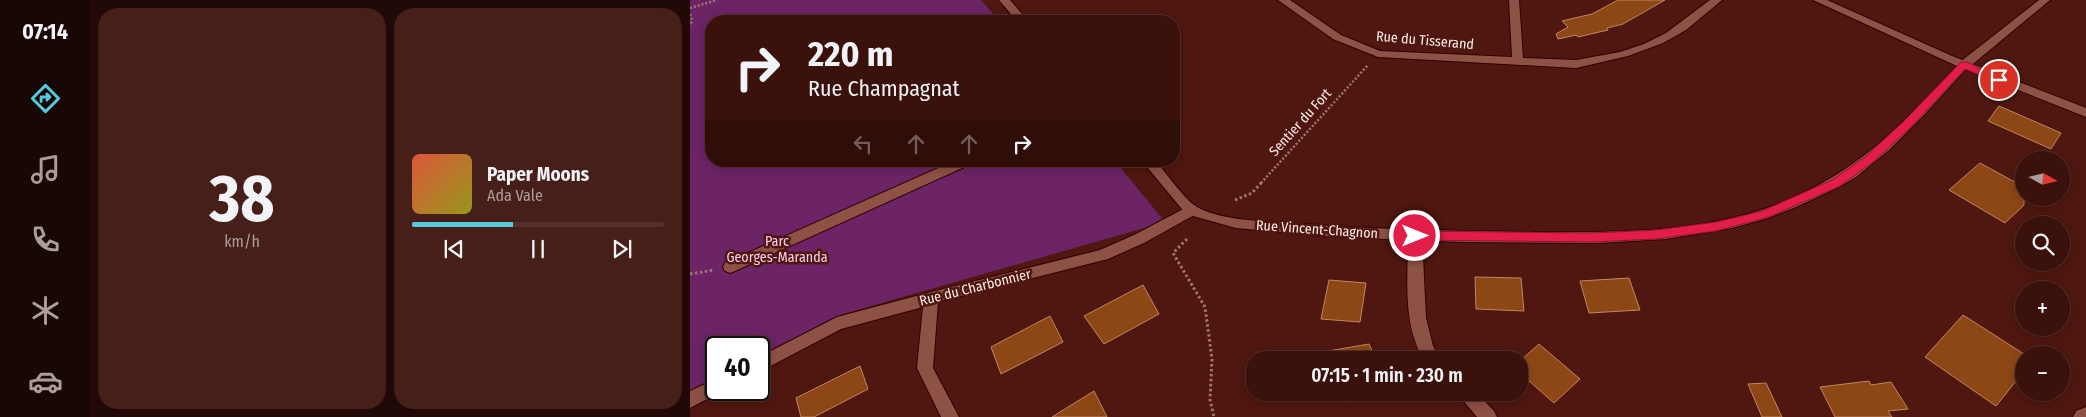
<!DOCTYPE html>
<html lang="fr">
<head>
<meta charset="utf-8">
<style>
	:root { --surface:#3b110b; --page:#461f19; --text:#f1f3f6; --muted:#ac9d9d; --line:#54312c; --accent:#55cadf }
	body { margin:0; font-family:"Fira Sans Condensed",sans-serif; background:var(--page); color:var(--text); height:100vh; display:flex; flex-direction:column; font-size:19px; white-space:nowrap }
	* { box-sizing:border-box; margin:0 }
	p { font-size:16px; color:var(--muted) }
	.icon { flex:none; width:28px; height:28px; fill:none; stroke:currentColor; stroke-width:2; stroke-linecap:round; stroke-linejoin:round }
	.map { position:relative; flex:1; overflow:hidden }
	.sheet { display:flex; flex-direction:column; gap:8px; padding:8px; background:#200906; width:600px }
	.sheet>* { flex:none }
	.hud { position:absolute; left:15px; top:15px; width:475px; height:152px; border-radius:20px; box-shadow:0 2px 12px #0003,0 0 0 1px var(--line); background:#3b110b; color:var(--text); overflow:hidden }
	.needle { width:32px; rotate:98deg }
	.tools { position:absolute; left:1325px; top:151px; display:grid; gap:10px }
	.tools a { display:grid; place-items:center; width:55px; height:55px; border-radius:50%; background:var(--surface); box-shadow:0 2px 12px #0003,0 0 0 1px var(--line); font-size:25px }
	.speed { position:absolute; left:15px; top:336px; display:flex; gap:10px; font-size:25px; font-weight:700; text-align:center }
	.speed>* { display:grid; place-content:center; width:65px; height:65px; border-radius:50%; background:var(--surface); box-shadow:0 2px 12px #0003,0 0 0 1px var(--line); line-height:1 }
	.speed .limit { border:2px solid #111; border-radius:8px; background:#fff; color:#111 }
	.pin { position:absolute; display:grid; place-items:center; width:42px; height:42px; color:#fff; margin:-21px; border:2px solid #fff; border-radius:50%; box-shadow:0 1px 5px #0007 }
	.me { position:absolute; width:55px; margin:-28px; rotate:90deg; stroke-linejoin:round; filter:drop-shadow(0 0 4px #0008) }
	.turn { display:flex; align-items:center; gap:18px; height:105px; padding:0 20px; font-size:22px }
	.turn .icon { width:65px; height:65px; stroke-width:2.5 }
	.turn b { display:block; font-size:35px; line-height:42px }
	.lanes { display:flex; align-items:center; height:48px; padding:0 20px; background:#0003; justify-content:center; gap:25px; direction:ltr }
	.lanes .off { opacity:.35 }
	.sheet .tile { flex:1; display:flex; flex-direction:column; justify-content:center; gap:8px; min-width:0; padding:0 18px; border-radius:20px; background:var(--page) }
	.sheet .dial { align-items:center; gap:0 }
	.dial b { font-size:65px; line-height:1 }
	.song { display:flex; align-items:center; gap:15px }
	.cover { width:60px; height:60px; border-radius:8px; background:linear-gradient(135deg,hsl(10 70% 55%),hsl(60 70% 35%)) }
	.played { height:5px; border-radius:2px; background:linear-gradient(90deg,var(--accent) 40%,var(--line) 40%) }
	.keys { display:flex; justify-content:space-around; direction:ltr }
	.sheet .tiles { flex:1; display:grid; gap:8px; grid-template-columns:repeat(2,1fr) }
	.trip { position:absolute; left:556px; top:351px; width:282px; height:50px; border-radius:20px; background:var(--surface); box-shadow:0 2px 12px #0003,0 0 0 1px var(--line); font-weight:600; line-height:50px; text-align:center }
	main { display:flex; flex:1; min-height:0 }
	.tab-bar { display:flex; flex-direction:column; width:90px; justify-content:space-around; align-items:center; background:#180704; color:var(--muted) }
	.tab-bar .icon { width:35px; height:35px }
	.tab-bar .on { color:var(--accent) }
	.tab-bar b { font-size:22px; color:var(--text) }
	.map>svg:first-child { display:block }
	.green { fill:#6c2466 }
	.building { fill:#8c4715; stroke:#c08664 }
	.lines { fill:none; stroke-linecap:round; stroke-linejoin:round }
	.service-casing { stroke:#320000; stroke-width:2 }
	.minor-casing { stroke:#320000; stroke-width:2 }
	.tertiary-casing { stroke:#320000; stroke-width:2 }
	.path-far1 { stroke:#9d7771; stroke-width:2.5; stroke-dasharray:2 2; stroke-linecap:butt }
	.path { stroke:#9d7771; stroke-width:3; stroke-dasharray:2.5 2.5; stroke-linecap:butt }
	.service { fill:#8e5145; fill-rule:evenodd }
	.minor { fill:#8e5145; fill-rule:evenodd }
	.tertiary { fill:#8e5145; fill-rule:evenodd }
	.route { fill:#e11d48; stroke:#92132f }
	.labels { text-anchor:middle; stroke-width:5; stroke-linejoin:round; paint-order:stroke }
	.street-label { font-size:14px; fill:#fcedea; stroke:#4f170f }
	.park-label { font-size:14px; fill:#fbcff4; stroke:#4f170f }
</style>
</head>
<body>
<main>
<nav class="tab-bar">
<b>07:14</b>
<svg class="icon on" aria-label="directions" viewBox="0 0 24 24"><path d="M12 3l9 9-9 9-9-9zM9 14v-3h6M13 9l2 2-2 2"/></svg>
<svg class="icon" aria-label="music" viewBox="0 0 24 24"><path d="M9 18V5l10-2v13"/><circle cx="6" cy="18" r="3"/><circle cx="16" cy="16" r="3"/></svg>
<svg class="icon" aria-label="phone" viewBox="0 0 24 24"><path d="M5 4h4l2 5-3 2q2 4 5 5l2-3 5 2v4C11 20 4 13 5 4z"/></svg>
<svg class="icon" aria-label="climate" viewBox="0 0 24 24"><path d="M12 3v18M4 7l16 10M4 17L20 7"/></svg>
<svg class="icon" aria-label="car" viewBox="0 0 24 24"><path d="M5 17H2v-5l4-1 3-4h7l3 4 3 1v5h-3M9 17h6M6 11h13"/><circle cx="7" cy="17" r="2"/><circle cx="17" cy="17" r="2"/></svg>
</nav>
<section class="sheet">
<div class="tiles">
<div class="tile dial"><b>38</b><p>km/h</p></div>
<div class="tile">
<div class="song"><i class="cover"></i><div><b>Paper Moons</b><p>Ada Vale</p></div></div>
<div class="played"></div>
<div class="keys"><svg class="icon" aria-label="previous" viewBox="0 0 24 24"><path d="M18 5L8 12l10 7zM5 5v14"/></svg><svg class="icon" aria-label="pause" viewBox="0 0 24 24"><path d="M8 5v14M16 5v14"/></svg><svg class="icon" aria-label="next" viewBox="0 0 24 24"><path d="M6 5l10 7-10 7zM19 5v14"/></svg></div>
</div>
</div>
</section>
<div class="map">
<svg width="1396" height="417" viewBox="0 0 1396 417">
	<rect width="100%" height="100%" fill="#4f170f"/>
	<!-- green -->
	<polygon class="green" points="0,0 291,0 309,21 21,21 21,161 425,161 475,222 150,315 69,356 69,348 26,348 26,377 0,390"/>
	<!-- building -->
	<g class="building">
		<polygon points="928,0 975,0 933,24 917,28 918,30 888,37 886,35 868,39 866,34 878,27 872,21 902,14"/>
		<polygon points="1309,106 1371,133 1361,149 1298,121"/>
		<polygon points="1290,163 1334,187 1334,205 1315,223 1259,190"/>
		<polygon points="785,277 831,278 834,311 786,309"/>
		<polygon points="939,278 950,310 899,313 890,281"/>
		<polygon points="639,280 676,283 670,322 631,319"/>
		<polygon points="453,285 469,314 414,344 394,316"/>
		<polygon points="1273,315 1334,354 1334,371 1306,406 1235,357"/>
		<polygon points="360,316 373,342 311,374 301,347"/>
		<polygon points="679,344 686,360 642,360 638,351"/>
		<polygon points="849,344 890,379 864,403 830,373 830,361"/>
		<polygon points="170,366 178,389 124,417 111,417 106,398"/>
		<polygon points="1179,381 1181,385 1201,382 1218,409 1198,411 1202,417 1145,417 1130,387"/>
		<polygon points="1076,383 1092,417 1072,417 1058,384"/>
		<polygon points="404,391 417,417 362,417"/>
		<polygon points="654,392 683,392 658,402"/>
	</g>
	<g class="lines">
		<!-- service casing -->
		<g class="service-casing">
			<polygon id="service" points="264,161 282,161 281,164 45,271 40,273 35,271 33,267 35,263"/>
		</g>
		<!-- minor casing -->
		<g class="minor-casing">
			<g id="minor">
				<polygon points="588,0 600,0 651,35 690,51 822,57 819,0 829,0 833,58 886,60 930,52 954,44 976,33 1020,0 1032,0 996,30 973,43 938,56 886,68 688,57 643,39"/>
				<polygon points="1349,0 1360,0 1278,68 1270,68 1268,65 1270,62"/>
				<polygon points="501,205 506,206 508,210 506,214 454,243 418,259 248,302 243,368 269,417 251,417 227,368 233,307 151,329 69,372 69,357 147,317 241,292 410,250 444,235"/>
				<path d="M725 231 730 232 732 236 736 318 743 346 751 360H734C712 324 718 277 718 236L720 232Z"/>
				<polygon points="26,379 26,390 32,391 0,408 0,391"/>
				<polygon points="766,392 786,392 804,411 807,417 787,417"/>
				<polygon points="1396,407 1396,417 1383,417 1386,411"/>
			</g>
		</g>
		<!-- tertiary casing -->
		<g class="tertiary-casing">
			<g id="tertiary">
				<polygon points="309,0 320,0 338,21 327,21"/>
				<path d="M1123 0H1137L1262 56 1396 108V117L1276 69 1234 115 1200 149 1166 177 1149 187 1106 207 1075 219 1042 228 976 239 908 243 773 242 644 237 546 228 496 214 452 161H466C475 172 496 201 507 207 535 223 596 222 628 225 700 230 772 231 844 232 925 232 1011 234 1088 204 1166 173 1211 127 1267 66Z"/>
			</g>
		</g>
		<!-- path-far1 -->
		<g class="path-far1">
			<polyline points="0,8 27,0"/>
			<polyline points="0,14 2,20 0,26"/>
			<polyline points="571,183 678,65"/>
		</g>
		<!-- path -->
		<g class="path">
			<polyline points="545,200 562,193 572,182"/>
			<polyline points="497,239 483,253 515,307 522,359 520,400 524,417"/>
			<polyline points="0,274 24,270"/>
		</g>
		<!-- service -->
		<use href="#service" class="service"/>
		<!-- minor -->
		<use href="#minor" class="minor"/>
		<!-- tertiary -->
		<use href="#tertiary" class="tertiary"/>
	</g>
	<!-- route -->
	<polygon class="route" points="1271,62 1277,62 1314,80 1309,83 1306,82 1275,69 1221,127 1183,162 1150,186 1079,217 1026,231 966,239 902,242 725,240 719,236 725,231 902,233 966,230 1026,222 1072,211 1142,180 1175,157 1213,122"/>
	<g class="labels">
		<!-- street labels -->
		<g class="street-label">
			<text transform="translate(735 40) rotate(5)" y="5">Rue du Tisserand</text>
			<text transform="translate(610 122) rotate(-48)" y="5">Sentier du Fort</text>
			<text transform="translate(627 229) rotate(4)" y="5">Rue Vincent-Chagnon</text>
			<text transform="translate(285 287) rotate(-14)" y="5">Rue du Charbonnier</text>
		</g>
		<!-- park labels -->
		<g class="park-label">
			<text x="87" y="246">Parc<tspan x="87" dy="16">Georges-Maranda</tspan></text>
		</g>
	</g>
</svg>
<div class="tools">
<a><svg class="needle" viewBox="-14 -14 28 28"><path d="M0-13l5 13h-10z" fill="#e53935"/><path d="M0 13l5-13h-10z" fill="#ac9d9d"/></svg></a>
<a><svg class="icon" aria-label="search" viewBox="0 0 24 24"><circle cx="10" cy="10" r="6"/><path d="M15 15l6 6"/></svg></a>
<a>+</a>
<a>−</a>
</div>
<div class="speed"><div class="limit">40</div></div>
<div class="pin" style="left:1309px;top:80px;background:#d93025"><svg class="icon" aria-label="arrive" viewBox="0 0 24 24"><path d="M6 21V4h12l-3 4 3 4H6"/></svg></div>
<svg class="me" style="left:725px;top:236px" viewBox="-20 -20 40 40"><circle r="17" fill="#e11d48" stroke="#fff" stroke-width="3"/><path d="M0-11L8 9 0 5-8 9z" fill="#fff"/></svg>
<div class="trip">07:15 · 1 min · 230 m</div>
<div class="hud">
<div class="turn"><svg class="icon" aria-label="right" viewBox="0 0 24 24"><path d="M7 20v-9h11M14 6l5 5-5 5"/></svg><div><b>220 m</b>Rue Champagnat</div></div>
<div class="lanes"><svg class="icon off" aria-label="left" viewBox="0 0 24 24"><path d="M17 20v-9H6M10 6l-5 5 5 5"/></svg><svg class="icon off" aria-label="ahead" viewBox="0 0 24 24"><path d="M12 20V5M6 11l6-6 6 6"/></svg><svg class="icon off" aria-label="ahead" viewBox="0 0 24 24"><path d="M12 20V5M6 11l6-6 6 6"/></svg><svg class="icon" aria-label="right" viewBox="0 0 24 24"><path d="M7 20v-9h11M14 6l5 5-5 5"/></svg></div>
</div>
</div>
</main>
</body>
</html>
